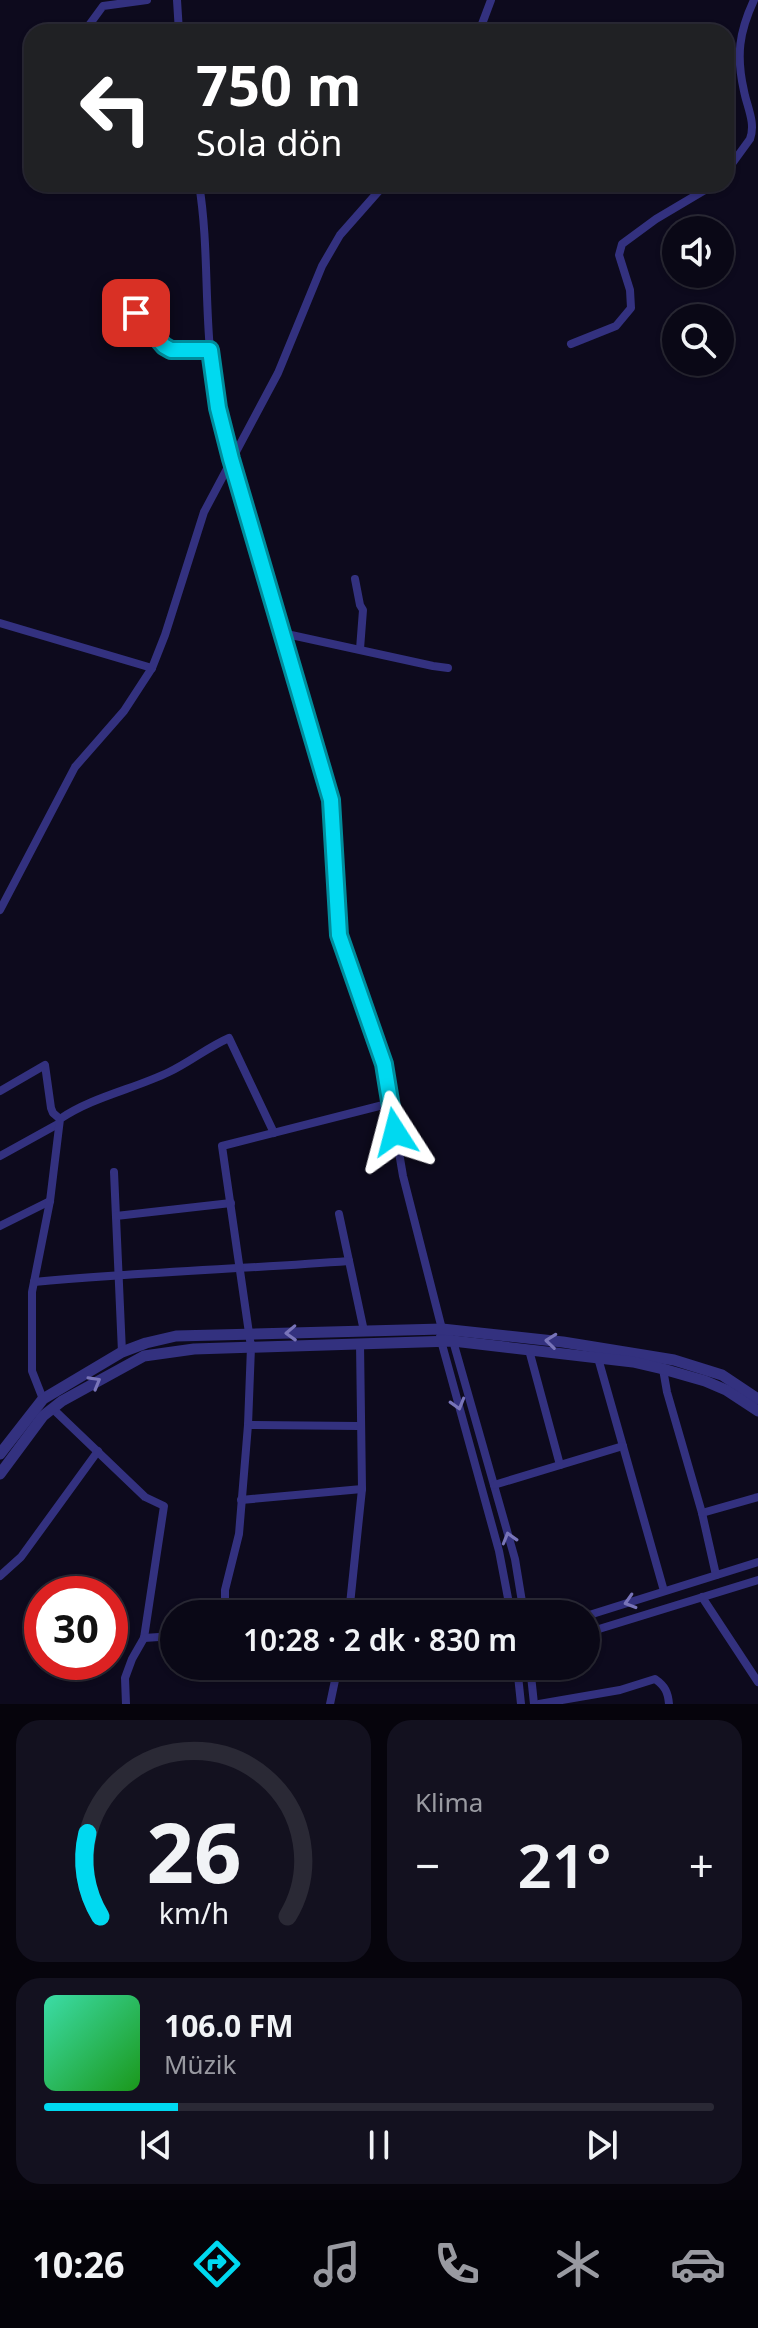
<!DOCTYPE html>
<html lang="tr">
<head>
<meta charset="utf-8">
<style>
	:root { --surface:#0a0816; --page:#13111f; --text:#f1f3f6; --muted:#999aa1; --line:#2a2935; --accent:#00d9f0 }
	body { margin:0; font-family:"Noto Sans",sans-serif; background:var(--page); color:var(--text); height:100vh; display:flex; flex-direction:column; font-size:30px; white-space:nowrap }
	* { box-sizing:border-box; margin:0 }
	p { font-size:26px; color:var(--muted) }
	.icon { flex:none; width:44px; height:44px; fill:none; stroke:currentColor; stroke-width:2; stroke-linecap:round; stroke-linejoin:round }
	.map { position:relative; height:1704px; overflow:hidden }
	.side { display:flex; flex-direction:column; gap:16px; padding:16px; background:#06040c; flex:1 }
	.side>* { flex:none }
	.guide { position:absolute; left:24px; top:24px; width:710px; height:168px; border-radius:24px; box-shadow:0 2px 6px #0004,0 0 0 2px var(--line); background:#202124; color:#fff; overflow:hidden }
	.tools { position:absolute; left:662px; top:216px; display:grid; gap:16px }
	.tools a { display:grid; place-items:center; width:72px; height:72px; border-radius:50%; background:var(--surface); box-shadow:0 2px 6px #0004,0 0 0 2px var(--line); font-size:40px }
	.speed { position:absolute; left:24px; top:1576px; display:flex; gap:16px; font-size:40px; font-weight:700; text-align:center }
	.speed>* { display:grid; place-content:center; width:104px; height:104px; border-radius:50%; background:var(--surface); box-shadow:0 2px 6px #0004,0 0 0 2px var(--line); line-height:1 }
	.speed .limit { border:12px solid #d22; background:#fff; color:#111 }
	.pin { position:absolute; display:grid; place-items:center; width:68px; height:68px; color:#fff; margin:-34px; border-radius:16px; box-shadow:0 4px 12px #0006 }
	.me { position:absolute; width:88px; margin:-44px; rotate:351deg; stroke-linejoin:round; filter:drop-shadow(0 0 6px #0008) }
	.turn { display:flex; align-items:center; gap:28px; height:168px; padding:0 40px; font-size:36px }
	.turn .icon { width:104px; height:104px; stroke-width:2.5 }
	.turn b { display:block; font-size:56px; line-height:68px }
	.big { font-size:60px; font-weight:600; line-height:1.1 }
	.side .card { flex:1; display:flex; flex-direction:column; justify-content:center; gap:12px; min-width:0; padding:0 28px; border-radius:24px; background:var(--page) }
	.side .dial { align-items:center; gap:0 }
	.dial svg { height:208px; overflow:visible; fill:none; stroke:var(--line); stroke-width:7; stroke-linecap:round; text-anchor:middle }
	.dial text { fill:var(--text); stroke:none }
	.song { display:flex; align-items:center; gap:24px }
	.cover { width:96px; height:96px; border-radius:12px; background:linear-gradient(135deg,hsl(160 70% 55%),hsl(120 70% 35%)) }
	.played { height:8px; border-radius:4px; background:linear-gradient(90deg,var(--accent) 20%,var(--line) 20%) }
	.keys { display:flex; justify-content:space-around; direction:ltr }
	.heat { display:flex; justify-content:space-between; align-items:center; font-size:44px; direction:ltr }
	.side .tiles { flex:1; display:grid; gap:16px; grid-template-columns:1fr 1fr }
	.card:last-child { grid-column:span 2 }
	.trip { position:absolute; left:160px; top:1600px; width:440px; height:80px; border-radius:40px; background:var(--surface); box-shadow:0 2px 6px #0004,0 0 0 2px var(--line); font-weight:600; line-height:80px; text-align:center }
	.menu { display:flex; height:128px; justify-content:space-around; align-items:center; background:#040309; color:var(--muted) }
	.menu .icon { width:56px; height:56px }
	.menu .active { color:var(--accent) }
	.menu b { font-size:36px; color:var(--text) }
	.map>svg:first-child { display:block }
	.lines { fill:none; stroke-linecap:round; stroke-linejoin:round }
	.minor { stroke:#33317f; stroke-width:8 }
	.tertiary { stroke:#33317f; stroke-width:11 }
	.oneway { stroke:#7874b9 }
	.route-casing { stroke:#008d9c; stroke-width:20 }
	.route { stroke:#00d9f0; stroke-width:14 }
</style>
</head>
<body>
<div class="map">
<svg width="758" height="1704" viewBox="0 0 758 1704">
	<rect width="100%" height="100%" fill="#0d0a1d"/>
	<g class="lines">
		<!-- minor -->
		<g class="minor">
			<polyline points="177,0 179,32"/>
			<polyline points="84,32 103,6 147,0"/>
			<polyline points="479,32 491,0"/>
			<path d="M726 172 750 139C756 123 747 107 744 91 736 56 739 32 754 0"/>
			<path d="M199 184C208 239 205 295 210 350 213 387 222 423 231 459L331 800 339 935 384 1064 403 1176 442 1329 453 1341 515 1559 524 1614"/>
			<polyline points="107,289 136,313 164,346 171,350 210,350"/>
			<polyline points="571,344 616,326 631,308 630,290 619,255 622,244 656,219 715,184"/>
			<polyline points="355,579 360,605 363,610 360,649"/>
			<polyline points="0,623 152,668"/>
			<polyline points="282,633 433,666 448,668"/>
			<polyline points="0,910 75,767 124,711 152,668 165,635 204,512 278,373 322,266 340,235 385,184"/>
			<polyline points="0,1091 45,1065 51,1108 53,1113 60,1119"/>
			<polyline points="0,1156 58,1124"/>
			<polyline points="114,1172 122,1352"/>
			<polyline points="339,1214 364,1331"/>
			<polyline points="116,1216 231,1203"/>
			<polyline points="0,1226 50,1201"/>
			<path d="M34 1282C139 1272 244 1269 349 1261"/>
			<polyline points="440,1337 499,1551 511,1614"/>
			<polyline points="529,1350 560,1465"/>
			<polyline points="598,1358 664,1591"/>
			<polyline points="663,1369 667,1392 702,1513 716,1575"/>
			<path d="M43 1399 32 1371V1292L50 1201 60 1119C92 1097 134 1089 169 1072 190 1062 208 1047 229 1038L274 1133"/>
			<polyline points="52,1408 145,1497 164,1506 144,1638 132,1659 125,1678 126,1704"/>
			<polyline points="248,1425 359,1426"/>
			<polyline points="494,1485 623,1446"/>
			<polyline points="241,1500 362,1489"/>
			<polyline points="702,1513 758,1497"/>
			<polyline points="0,1576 21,1557 98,1451"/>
			<polyline points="702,1597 758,1682"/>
			<polyline points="351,1607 372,1614"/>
			<polyline points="225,1614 225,1590 239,1534 248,1425 251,1347 222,1146 391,1103"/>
			<polyline points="349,1614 362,1489 360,1343"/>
			<polyline points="586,1616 758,1562"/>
			<polyline points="586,1633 758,1580"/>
			<polyline points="144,1638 174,1636"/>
			<polyline points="517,1666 521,1704"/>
			<polyline points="530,1666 534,1704"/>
			<polyline points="330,1704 338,1666"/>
			<path d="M539 1704 620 1690 655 1679C665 1686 668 1692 669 1704"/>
		</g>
		<!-- tertiary -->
		<g class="tertiary">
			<polyline points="0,1454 43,1399 122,1352 146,1343 176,1336 442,1329 563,1342 674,1360 722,1375 758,1399"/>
			<polyline points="0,1474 43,1416 62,1401 144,1356 194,1349 453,1341 633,1362 663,1369 705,1381 726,1390 758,1411"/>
		</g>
	</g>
	<!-- one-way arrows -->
	<defs><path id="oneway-chevron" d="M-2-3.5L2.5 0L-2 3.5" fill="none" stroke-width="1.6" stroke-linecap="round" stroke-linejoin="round" transform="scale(2)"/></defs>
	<g class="oneway">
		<use href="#oneway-chevron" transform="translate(291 1333) rotate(178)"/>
		<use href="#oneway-chevron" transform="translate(551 1341) rotate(-174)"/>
		<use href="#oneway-chevron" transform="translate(95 1382) rotate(-30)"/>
		<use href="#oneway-chevron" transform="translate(458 1404) rotate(74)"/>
		<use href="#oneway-chevron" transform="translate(509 1538) rotate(-106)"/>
		<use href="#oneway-chevron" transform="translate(630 1602) rotate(163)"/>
	</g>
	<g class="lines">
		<!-- route casing -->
		<g class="route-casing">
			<polyline id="route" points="136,313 164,346 171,350 210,350 218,408 231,459 331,800 339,935 384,1064 395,1132"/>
		</g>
		<!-- route -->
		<use href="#route" class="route"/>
	</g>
</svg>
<div class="tools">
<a><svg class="icon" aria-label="sound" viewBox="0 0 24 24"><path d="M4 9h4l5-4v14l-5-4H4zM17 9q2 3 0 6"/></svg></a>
<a><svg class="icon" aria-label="search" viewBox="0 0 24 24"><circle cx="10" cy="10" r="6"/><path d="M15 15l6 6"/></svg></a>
</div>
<div class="speed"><div class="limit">30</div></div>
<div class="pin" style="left:136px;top:313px;background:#d93025"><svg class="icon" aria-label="arrive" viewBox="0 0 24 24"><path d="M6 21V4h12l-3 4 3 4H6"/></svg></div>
<svg class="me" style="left:395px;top:1132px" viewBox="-20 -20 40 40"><path d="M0-17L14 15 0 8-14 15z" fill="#00d9f0" stroke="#fff" stroke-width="4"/></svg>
<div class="trip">10:28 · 2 dk · 830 m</div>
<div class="guide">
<div class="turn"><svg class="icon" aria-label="left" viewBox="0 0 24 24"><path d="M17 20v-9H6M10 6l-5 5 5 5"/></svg><div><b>750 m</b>Sola dön</div></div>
</div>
</div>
<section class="side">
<div class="tiles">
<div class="card dial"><svg viewBox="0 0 100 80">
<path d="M14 69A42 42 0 1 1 86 69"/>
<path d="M14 69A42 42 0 0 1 9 37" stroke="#00d9f0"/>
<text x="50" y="56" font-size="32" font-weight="700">26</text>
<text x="50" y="72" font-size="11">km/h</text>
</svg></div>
<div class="card"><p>Klima</p>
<div class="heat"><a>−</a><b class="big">21°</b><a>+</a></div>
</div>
<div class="card">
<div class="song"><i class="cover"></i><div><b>106.0 FM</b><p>Müzik</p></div></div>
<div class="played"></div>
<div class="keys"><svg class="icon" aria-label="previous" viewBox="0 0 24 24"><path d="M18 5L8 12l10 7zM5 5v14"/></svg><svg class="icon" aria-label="pause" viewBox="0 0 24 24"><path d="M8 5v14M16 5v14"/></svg><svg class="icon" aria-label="next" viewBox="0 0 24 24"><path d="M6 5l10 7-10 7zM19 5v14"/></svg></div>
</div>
</div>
</section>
<nav class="menu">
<b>10:26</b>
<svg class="icon active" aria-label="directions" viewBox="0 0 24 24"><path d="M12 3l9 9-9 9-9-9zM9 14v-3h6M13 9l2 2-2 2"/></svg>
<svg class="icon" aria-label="music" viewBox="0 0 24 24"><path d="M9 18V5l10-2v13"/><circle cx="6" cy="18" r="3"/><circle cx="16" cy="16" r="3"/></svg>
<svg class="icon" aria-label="phone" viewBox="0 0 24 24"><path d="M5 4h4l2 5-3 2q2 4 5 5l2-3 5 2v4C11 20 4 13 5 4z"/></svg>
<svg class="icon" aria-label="climate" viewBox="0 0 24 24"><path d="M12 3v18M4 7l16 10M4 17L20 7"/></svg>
<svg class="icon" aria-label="car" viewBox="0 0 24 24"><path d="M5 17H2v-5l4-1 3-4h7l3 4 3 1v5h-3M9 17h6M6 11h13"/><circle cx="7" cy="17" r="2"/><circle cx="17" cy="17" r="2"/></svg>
</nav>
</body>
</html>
